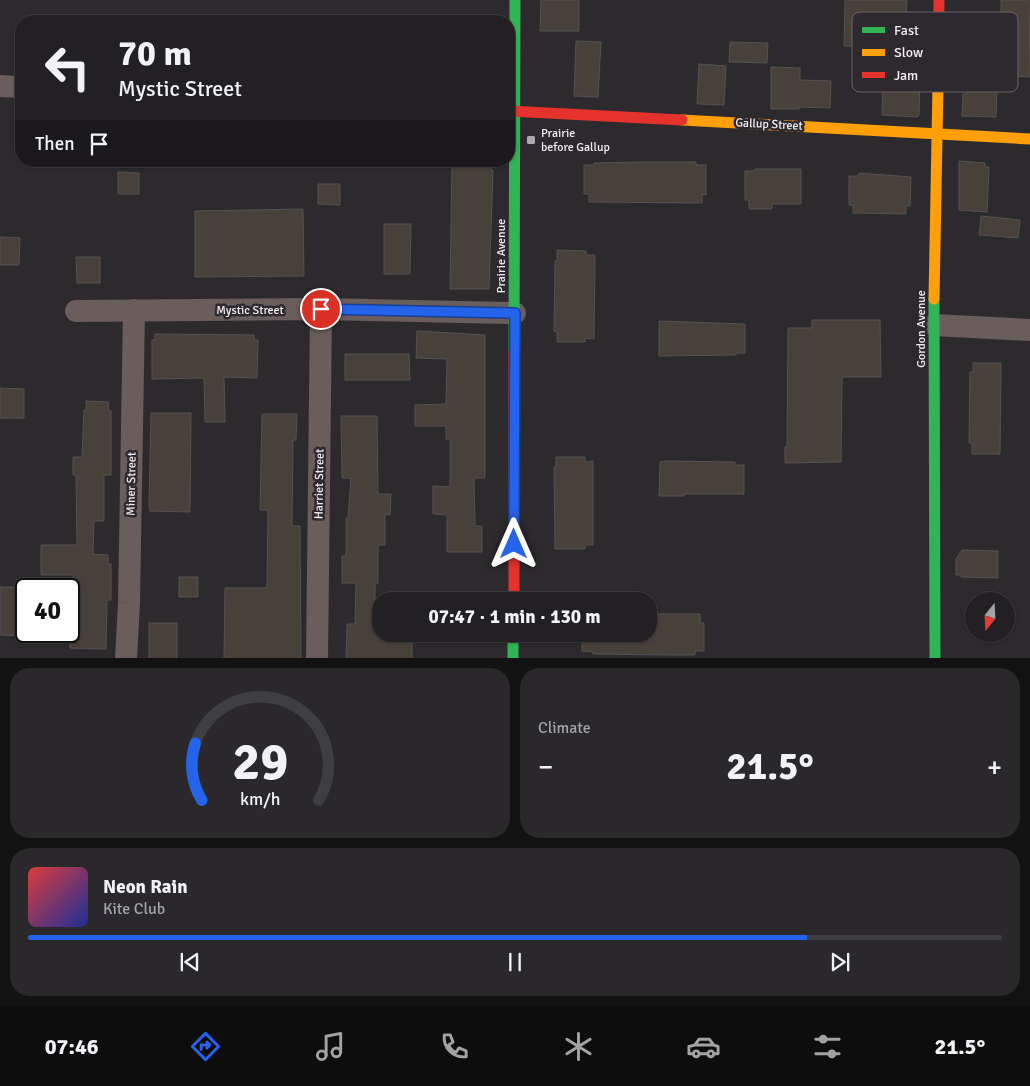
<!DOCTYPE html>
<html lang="en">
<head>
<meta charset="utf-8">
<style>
	:root { --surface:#222022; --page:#2a282a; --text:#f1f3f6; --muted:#a2a3a5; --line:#3f3e40; --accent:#2563eb }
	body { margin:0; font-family:Signika,sans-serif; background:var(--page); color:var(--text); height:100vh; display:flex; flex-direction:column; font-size:19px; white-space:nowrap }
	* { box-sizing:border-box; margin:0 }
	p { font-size:16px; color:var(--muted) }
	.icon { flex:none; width:28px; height:28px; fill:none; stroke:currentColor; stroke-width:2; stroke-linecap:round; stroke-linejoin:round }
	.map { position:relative; height:658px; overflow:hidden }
	.side { display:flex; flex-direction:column; gap:10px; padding:10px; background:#131213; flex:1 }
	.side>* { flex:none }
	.hud { position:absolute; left:15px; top:15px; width:500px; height:152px; border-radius:20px; box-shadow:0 1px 4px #0004,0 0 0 1px var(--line); background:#222022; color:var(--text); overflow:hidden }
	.needle { width:32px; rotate:198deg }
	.controls { position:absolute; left:965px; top:592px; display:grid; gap:10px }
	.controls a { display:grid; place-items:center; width:50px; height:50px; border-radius:50%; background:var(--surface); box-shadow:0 1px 4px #0004,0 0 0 1px var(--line); font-size:25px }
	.speed { position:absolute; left:15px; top:578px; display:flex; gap:10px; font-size:25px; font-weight:700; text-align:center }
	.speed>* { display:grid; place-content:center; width:65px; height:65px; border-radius:50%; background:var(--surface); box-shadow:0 1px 4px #0004,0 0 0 1px var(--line); line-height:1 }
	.speed .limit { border:2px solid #111; border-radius:8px; background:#fff; color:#111 }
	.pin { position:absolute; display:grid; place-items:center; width:42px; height:42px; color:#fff; margin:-21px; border:2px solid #fff; border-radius:50%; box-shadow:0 1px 5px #0007 }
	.me { position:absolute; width:55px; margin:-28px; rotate:0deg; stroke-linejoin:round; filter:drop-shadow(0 0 4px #0008) }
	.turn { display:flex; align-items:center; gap:18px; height:105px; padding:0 20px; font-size:22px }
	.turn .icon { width:65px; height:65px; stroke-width:2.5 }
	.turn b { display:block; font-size:35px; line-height:42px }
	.then { display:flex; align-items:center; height:48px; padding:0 20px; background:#0003; gap:10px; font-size:19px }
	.big { font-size:38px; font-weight:800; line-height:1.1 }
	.side .widget { flex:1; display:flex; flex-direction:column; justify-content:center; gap:8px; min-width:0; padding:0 18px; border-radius:20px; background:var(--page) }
	.side .dial { align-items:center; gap:0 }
	.dial svg { height:130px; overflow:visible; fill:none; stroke:var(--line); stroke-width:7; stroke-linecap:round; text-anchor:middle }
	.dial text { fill:var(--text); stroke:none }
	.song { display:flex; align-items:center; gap:15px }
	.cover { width:60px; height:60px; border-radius:8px; background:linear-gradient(135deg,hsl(0 70% 55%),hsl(230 70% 35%)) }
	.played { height:5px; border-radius:2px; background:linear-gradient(90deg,var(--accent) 80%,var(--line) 80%) }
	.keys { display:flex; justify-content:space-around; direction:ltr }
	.heat { display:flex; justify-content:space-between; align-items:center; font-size:28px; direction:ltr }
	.side .tiles { flex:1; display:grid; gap:10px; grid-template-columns:1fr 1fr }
	.widget:last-child { grid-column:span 2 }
	.trip { position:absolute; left:372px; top:592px; width:285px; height:50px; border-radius:20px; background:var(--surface); box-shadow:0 1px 4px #0004,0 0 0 1px var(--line); font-weight:800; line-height:50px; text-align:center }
	.tab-bar { display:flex; height:80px; justify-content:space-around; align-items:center; background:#0e0d0e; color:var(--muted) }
	.tab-bar .icon { width:35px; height:35px }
	.tab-bar .current { color:var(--accent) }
	.tab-bar b { font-size:22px; color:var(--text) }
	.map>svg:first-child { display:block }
	.building { fill:#49403a; stroke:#555254 }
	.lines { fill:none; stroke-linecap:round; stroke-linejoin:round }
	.street { stroke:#6a5d5b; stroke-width:22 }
	.fast { stroke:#30b455; stroke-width:11 }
	.slow { stroke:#ff9f0a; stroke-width:11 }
	.jam { stroke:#e5322d; stroke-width:11 }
	.route-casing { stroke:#184099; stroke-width:12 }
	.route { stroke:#2563eb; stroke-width:9 }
	.poi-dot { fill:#adaaae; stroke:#2e292f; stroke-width:2 }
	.labels { text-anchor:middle; stroke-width:5; stroke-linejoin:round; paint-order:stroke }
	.street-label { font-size:12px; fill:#f2eff3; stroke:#2e292f }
	.poi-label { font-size:12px; fill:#f2eff3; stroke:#2e292f; text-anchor:start }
	.key { fill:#2e292f; stroke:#69646a; stroke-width:1 }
	.key-label { font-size:14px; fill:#f2eff3 }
</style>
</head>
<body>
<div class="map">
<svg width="1030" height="659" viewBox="0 0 1030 659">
	<rect width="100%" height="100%" fill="#2d2a2e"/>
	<!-- building -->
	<g class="building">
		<polygon points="541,0 579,0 579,31 540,31"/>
		<polygon points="845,0 907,0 906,18 902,18 900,49 902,49 901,77 920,77 919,115 917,117 882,115 883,69 880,69 881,46 844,46"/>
		<polygon points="1001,0 1029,0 1030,77 1005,75 1009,22 1001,22"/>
		<polygon points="576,41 601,42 598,97 574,96"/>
		<polygon points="730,42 768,43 767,63 729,62"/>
		<polygon points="699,64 726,66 724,105 697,104"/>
		<polygon points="771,67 800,68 800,80 831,81 830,108 799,107 799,109 771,109"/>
		<polygon points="968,87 997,89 996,117 962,116 963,94 967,94"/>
		<polygon points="452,161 491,161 491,170 493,170 489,289 450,289"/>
		<polygon points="959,161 985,163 985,167 989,167 987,212 959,210"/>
		<polygon points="639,162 696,162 696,165 706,165 706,195 702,194 702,203 589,202 589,194 584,194 584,165 594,165 594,163"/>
		<polygon points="755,169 801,169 801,204 772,204 772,209 749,209 749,200 745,200 745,171 755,171"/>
		<polygon points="118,172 139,173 139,194 118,194"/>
		<polygon points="859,173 911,177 910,206 906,206 906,214 853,213 853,205 849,205 849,176 859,176"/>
		<polygon points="318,184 340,184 340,205 318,204"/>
		<polygon points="303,209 304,276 195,277 195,211"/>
		<polygon points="981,216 1020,220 1018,238 979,235"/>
		<polygon points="384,224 411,224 410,274 384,274"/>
		<polygon points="0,237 20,238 19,265 0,265"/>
		<polygon points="557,250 586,251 586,255 595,255 594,339 585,338 585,342 557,342 557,332 554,331 555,261 557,261"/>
		<polygon points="76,257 100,257 100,283 77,283"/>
		<polygon points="812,320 880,320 881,377 842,377 841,462 785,463 785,447 787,447 788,328 812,328"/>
		<polygon points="659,321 745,324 745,353 736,353 736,355 659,356"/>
		<polygon points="417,331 485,335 485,478 474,478 475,526 482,526 482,552 447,552 447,515 433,514 433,486 450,487 450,439 446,439 446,426 415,426 415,405 446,404 447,359 416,358"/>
		<polygon points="155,334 254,335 254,340 258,340 257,378 224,377 225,422 205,422 204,378 152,379 152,340 155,340"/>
		<polygon points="345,354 409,354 410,380 345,380"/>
		<polygon points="973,363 1001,363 1000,454 972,454 972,443 969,443 970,372 973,372"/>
		<polygon points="0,388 24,389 24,418 0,418"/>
		<polygon points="86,401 109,402 108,410 111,411 111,475 104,475 104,521 94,521 93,554 108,555 108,564 111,564 111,600 107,600 106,649 70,648 70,627 73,627 74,623 73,575 41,575 41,545 77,545 76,475 73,475 73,457 82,457 84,410 86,410"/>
		<polygon points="151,413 191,413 190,512 150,511 149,506"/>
		<polygon points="262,414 297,414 296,440 293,440 292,526 300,526 301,659 224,659 225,588 267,588 268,510 260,510"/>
		<polygon points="341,416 377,416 378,494 391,494 390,515 385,514 385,545 378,545 378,583 375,583 375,634 412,634 412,659 346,659 347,624 355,624 356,583 342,583 342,556 346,556 346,518 348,518 351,478 342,478"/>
		<polygon points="556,457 585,457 585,462 593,461 593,545 585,545 585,549 555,549 554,467 556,467"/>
		<polygon points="668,461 735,462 735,465 744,465 744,494 684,494 684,496 659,496 660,462"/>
		<polygon points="962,550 998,551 998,578 961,577 961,575 956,575 956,559"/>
		<rect x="179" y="577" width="19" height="20"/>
		<polygon points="0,587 26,587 26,636 0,635"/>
		<polygon points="649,614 700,614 700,623 704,623 704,651 695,651 695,655 669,655 593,654 593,652 582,651 582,634 649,634"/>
		<rect x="149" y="623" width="28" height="36"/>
	</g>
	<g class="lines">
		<!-- street -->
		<g class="street">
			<polyline points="0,86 21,87"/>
			<polyline points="76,311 321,309 515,313"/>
			<polyline points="934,325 1030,330"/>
			<polyline points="126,659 129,603 134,310"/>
			<polyline points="317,659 321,309"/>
		</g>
		<!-- fast -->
		<g class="fast">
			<polyline points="934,299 935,659"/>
			<polyline points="514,352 515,0"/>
			<polyline points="513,634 513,659"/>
		</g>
		<!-- slow -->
		<g class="slow">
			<polyline points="682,120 1030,139"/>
			<polyline points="934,299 938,85"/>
		</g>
		<!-- jam -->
		<g class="jam">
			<polyline points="938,85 939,0"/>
			<polyline points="509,111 682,120"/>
			<polyline points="514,601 514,352"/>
		</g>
	</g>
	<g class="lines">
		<!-- route casing -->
		<g class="route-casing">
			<polyline id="route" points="321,309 515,313 514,544"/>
		</g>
		<!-- route -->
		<use href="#route" class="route"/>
	</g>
	<!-- markers -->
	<rect class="poi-dot" x="526" y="135" width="10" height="10" rx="2.5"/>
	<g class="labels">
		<!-- street labels -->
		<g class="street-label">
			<text transform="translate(769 124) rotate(3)" y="4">Gallup Street</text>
			<text transform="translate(501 256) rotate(-90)" y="4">Prairie Avenue</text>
			<text x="250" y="314">Mystic Street</text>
			<text transform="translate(921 329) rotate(-90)" y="4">Gordon Avenue</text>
			<text transform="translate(131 484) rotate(-89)" y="4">Miner Street</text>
			<text transform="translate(319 484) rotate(-89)" y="4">Harriet Street</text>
		</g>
		<!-- poi labels -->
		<g class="poi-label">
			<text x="541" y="137">Prairie<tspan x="541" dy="14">before Gallup</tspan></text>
		</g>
	</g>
	<!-- legend -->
	<rect x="852" y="12" width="166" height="80" rx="8" class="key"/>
	<rect x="862" y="27" width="23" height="6" fill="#30b455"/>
	<rect x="862" y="49" width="23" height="7" fill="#ff9f0a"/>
	<rect x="862" y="72" width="23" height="6" fill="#e5322d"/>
	<g class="key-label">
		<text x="894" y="35">Fast</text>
		<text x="894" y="57">Slow</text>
		<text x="894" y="80">Jam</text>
	</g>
</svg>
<div class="controls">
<a><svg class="needle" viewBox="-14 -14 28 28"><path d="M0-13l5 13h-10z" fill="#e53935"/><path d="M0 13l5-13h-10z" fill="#a2a3a5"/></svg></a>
</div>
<div class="speed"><div class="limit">40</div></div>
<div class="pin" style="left:321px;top:309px;background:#d93025"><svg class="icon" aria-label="arrive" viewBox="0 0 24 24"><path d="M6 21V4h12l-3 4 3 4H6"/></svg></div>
<svg class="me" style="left:514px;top:544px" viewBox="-20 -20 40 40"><path d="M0-17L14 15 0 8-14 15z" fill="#2563eb" stroke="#fff" stroke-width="4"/></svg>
<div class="trip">07:47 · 1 min · 130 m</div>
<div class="hud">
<div class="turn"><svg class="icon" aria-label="left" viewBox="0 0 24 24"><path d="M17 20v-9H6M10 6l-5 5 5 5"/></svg><div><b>70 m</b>Mystic Street</div></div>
<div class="then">Then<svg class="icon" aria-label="arrive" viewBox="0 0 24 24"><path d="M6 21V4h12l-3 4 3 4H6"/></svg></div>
</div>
</div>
<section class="side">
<div class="tiles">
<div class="widget dial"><svg viewBox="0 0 100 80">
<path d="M14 69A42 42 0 1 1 86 69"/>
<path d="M14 69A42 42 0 0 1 10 34" stroke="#2563eb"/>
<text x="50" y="56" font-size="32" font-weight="700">29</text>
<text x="50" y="72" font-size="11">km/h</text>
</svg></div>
<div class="widget"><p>Climate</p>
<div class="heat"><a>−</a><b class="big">21.5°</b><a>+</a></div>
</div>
<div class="widget">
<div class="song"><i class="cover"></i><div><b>Neon Rain</b><p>Kite Club</p></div></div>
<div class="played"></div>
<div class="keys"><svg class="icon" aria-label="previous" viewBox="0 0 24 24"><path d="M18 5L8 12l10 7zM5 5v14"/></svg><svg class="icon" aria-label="pause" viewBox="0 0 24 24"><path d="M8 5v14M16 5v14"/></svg><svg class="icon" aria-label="next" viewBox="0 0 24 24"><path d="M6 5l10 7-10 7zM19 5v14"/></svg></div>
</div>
</div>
</section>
<nav class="tab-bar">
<b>07:46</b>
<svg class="icon current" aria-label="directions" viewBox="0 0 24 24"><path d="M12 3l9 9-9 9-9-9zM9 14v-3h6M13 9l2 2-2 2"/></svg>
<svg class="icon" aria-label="music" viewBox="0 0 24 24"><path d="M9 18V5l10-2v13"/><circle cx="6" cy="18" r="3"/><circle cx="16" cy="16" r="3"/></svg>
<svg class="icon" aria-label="phone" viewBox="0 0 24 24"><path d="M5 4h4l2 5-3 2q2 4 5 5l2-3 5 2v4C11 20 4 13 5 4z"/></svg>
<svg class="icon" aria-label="climate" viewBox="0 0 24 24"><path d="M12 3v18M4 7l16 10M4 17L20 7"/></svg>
<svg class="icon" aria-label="car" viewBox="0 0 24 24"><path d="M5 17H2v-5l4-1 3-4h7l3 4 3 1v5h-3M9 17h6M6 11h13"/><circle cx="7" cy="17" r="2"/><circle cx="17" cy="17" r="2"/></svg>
<svg class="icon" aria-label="filters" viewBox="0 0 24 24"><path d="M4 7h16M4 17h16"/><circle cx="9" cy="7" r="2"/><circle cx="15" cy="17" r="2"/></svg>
<b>21.5°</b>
</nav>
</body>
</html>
